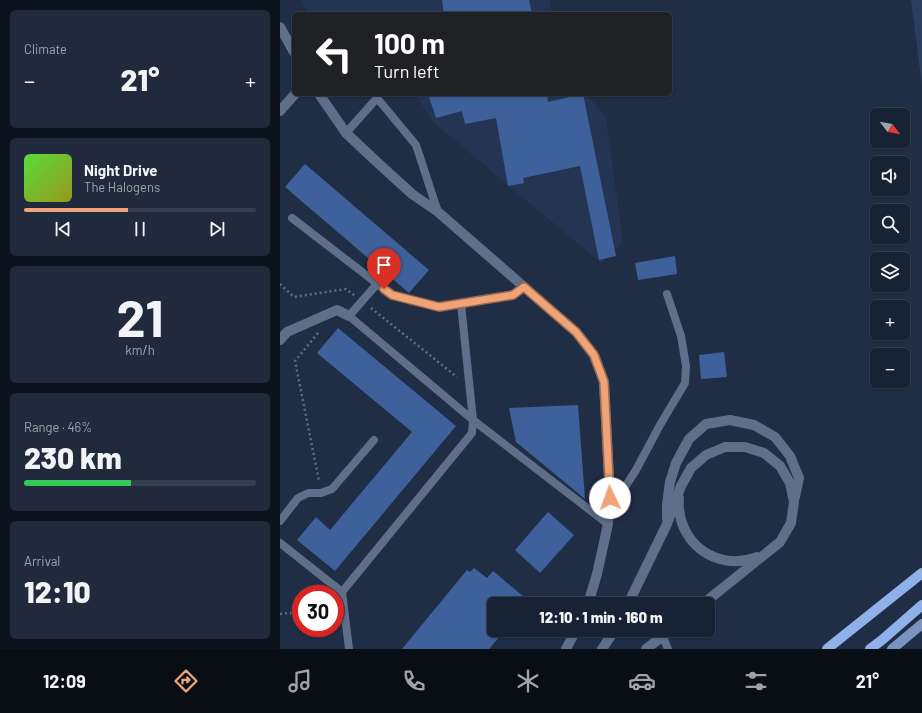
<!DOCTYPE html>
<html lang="en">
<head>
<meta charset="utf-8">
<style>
	:root { --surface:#172234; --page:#202a3c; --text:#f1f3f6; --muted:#9ea4ac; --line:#363f4f; --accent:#efa377 }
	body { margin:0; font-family:Barlow,sans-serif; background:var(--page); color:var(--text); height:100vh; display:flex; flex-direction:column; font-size:15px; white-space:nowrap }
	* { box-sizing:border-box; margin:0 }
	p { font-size:13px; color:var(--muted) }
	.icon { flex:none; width:22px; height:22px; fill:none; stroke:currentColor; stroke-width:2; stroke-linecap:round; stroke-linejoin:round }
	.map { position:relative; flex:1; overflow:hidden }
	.drawer { display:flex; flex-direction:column; gap:10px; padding:10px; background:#0d131d; width:280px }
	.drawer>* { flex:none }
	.hud { position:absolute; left:12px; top:12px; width:380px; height:84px; border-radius:6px; box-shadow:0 1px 3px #0004,0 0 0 1px var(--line); background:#202124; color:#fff; overflow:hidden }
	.needle { width:26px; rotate:121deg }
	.buttons { position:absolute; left:590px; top:108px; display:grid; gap:8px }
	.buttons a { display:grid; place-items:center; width:40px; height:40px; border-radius:6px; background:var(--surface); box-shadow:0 1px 3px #0004,0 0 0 1px var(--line); font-size:20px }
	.speed { position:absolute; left:12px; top:585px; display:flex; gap:8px; font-size:20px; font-weight:700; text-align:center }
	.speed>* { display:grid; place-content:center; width:52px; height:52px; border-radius:50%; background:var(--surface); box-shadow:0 1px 3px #0004,0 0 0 1px var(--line); line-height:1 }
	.speed .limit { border:6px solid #d22; background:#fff; color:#111 }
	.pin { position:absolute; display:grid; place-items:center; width:34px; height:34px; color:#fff; margin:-41px -17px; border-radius:50% 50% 50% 0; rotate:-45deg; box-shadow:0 0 4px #0007 }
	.pin .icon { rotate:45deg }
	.me { position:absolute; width:44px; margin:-22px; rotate:357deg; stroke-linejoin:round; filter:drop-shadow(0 0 3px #0008) }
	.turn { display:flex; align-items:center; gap:14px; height:84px; padding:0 16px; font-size:18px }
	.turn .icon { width:52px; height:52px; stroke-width:2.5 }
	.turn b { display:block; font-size:28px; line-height:34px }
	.big { font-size:30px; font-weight:800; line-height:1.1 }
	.drawer .tile { flex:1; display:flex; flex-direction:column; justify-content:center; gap:6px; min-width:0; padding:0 14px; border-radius:6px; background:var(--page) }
	.drawer .dial { align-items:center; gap:0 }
	.dial b { font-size:52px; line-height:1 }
	.song { display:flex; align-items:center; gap:12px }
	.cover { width:48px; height:48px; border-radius:6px; background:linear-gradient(135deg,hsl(110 70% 55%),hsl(60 70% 35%)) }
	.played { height:4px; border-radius:2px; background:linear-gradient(90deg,var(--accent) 45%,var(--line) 45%) }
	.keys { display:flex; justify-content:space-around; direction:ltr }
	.heat { display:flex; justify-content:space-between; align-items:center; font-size:22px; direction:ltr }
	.charge { height:6px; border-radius:3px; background:linear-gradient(90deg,#34c759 46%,var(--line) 0) }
	.trip { position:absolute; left:207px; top:597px; width:228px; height:40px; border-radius:6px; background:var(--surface); box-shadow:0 1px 3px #0004,0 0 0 1px var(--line); font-weight:800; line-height:40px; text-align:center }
	.dock { display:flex; height:64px; justify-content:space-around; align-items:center; background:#090e15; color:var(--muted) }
	.dock .icon { width:28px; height:28px }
	.dock .active { color:var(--accent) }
	.dock b { font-size:18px; color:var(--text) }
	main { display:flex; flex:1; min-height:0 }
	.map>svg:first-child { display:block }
	.built { fill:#233553 }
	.green { fill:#2a3e61 }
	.building { fill:#3e619c }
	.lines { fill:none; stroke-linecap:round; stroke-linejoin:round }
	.path { stroke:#616e83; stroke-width:2.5; stroke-dasharray:2 3; stroke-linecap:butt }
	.service { stroke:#5f6f8a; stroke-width:8 }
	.minor { stroke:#5f6f8a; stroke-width:10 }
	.secondary { stroke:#7a94bf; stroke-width:10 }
	.primary { stroke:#8fb0e8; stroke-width:10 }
	.route-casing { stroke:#9b6a4d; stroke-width:10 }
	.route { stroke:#efa377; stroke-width:7 }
</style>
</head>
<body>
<main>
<section class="drawer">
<div class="tile"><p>Climate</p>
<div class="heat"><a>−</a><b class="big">21°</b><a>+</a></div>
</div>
<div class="tile">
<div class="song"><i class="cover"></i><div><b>Night Drive</b><p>The Halogens</p></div></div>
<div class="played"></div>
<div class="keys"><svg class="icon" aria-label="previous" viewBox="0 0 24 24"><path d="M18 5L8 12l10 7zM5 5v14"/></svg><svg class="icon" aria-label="pause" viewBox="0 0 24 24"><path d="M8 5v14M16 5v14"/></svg><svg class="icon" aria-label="next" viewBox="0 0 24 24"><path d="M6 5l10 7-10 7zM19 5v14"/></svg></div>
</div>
<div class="tile dial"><b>21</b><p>km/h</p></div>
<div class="tile"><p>Range · 46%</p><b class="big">230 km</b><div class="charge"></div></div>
<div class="tile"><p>Arrival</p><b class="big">12:10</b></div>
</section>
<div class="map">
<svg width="642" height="649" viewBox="0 0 642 649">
	<rect width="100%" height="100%" fill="#1f2d45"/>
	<!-- built -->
	<g class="built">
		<polygon points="22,0 270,0 272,14 27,14"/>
		<polygon points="135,94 307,94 326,118 343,243 321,263 153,122"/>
	</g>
	<!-- green -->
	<polygon class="green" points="631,0 642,0 642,87"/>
	<!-- building -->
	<g class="building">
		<polygon points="162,0 249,0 252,14 164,14"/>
		<polygon points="148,94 267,94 268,102 303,94 336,256 319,260 300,166 243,178 244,183 228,186 216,118 185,124 182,111 156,118"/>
		<polygon points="25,164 149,270 129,293 5,187"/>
		<polygon points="395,256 397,274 358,280 355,263"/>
		<polygon points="58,328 176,426 55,571 17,540 36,517 50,530 132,432 37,353"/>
		<polygon points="444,352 447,377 421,379 419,355"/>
		<polygon points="298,405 305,499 236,442 229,408"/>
		<polygon points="268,512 294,535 260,573 235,550"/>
		<polygon points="194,568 207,578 213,571 244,597 238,604 214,604 214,630 225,630 209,649 122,649 187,570 190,572"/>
	</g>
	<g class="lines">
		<!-- path -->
		<g class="path">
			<polyline points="0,284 14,297 66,289 74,295"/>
			<polyline points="91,308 177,377"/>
			<polyline points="38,333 15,361 39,481"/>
			<polyline points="0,614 21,612"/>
		</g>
		<!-- service -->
		<g class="service">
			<polyline points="66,133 97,98 136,145 158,212"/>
			<polyline points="12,218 112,295 159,307 233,295 244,287"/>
			<polyline points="97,284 69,316 193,420 328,524"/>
			<polyline points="329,512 356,470 380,425 405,383 406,366 401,336 387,294"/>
			<polyline points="0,521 18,498 28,493 41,493 52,489 94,440"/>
			<polyline points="0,543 62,592"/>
			<polyline points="383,637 388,649"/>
			<polyline points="69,649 62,592 192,433 193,420 181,304"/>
		</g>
		<!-- minor -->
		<g class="minor">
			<polyline points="0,27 14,52"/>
			<polyline points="39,94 66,133 98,163 132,194 158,212 296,332 314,355 324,382 330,498 328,524 317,574 308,604"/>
			<polyline points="0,111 15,94"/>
			<polyline points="0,340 7,332 57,310 69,316"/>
			<path d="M399 498C398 508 400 519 404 528 417 556 448 568 477 557"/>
			<polyline points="387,519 387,505 390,482 396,463 409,439 426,424 450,420 474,425 495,437 510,456 519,478 515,497"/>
			<polyline points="348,604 387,524 401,486 411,468 426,455 445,447 465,447 484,453 500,466 510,483 514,502 511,523 500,542 423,604"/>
			<polyline points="286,649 296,630"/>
			<polyline points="322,649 335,630"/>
			<polyline points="366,649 391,630"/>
		</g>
		<!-- secondary -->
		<polyline class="secondary" points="612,649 642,624"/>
		<!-- primary -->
		<g class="primary">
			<polyline points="547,649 642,573"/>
			<polyline points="590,649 602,640 642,605"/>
		</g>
	</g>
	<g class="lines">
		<!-- route casing -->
		<g class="route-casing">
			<polyline id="route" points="104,289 112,295 159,307 233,295 244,287 296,332 314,355 324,382 330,498"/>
		</g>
		<!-- route -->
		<use href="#route" class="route"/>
	</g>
</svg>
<div class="buttons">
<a><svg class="needle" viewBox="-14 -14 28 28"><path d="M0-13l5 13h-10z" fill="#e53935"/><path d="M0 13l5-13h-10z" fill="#9ea4ac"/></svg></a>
<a><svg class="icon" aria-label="sound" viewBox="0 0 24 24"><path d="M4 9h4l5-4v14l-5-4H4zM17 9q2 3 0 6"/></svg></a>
<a><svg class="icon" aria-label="search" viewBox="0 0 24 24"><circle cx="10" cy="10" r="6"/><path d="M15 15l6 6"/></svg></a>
<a><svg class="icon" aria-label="layers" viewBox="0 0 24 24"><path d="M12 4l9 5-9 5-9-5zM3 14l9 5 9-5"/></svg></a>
<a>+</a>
<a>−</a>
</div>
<div class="speed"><div class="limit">30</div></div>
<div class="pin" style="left:104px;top:289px;background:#d93025"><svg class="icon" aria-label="arrive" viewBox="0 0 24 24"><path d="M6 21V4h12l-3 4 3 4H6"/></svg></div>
<svg class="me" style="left:330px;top:498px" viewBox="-20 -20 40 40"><circle r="19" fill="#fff"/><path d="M0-13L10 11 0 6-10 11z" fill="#efa377"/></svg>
<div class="trip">12:10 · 1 min · 160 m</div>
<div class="hud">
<div class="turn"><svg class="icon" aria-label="left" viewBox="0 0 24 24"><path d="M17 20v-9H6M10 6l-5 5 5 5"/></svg><div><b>100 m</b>Turn left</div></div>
</div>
</div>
</main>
<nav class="dock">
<b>12:09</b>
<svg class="icon active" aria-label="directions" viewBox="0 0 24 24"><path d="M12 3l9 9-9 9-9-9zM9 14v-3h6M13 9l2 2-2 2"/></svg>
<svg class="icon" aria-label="music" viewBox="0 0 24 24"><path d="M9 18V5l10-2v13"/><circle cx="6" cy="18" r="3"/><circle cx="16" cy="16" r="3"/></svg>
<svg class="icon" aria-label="phone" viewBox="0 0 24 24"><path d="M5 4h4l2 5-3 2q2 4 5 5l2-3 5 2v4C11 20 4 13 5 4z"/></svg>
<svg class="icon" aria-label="climate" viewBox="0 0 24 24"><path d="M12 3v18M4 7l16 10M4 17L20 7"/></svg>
<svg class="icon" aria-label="car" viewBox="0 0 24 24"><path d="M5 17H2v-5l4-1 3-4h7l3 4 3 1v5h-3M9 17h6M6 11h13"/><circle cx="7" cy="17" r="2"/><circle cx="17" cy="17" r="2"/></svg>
<svg class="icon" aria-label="filters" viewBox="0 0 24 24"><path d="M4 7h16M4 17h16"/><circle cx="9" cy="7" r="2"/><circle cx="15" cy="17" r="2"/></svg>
<b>21°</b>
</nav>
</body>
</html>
